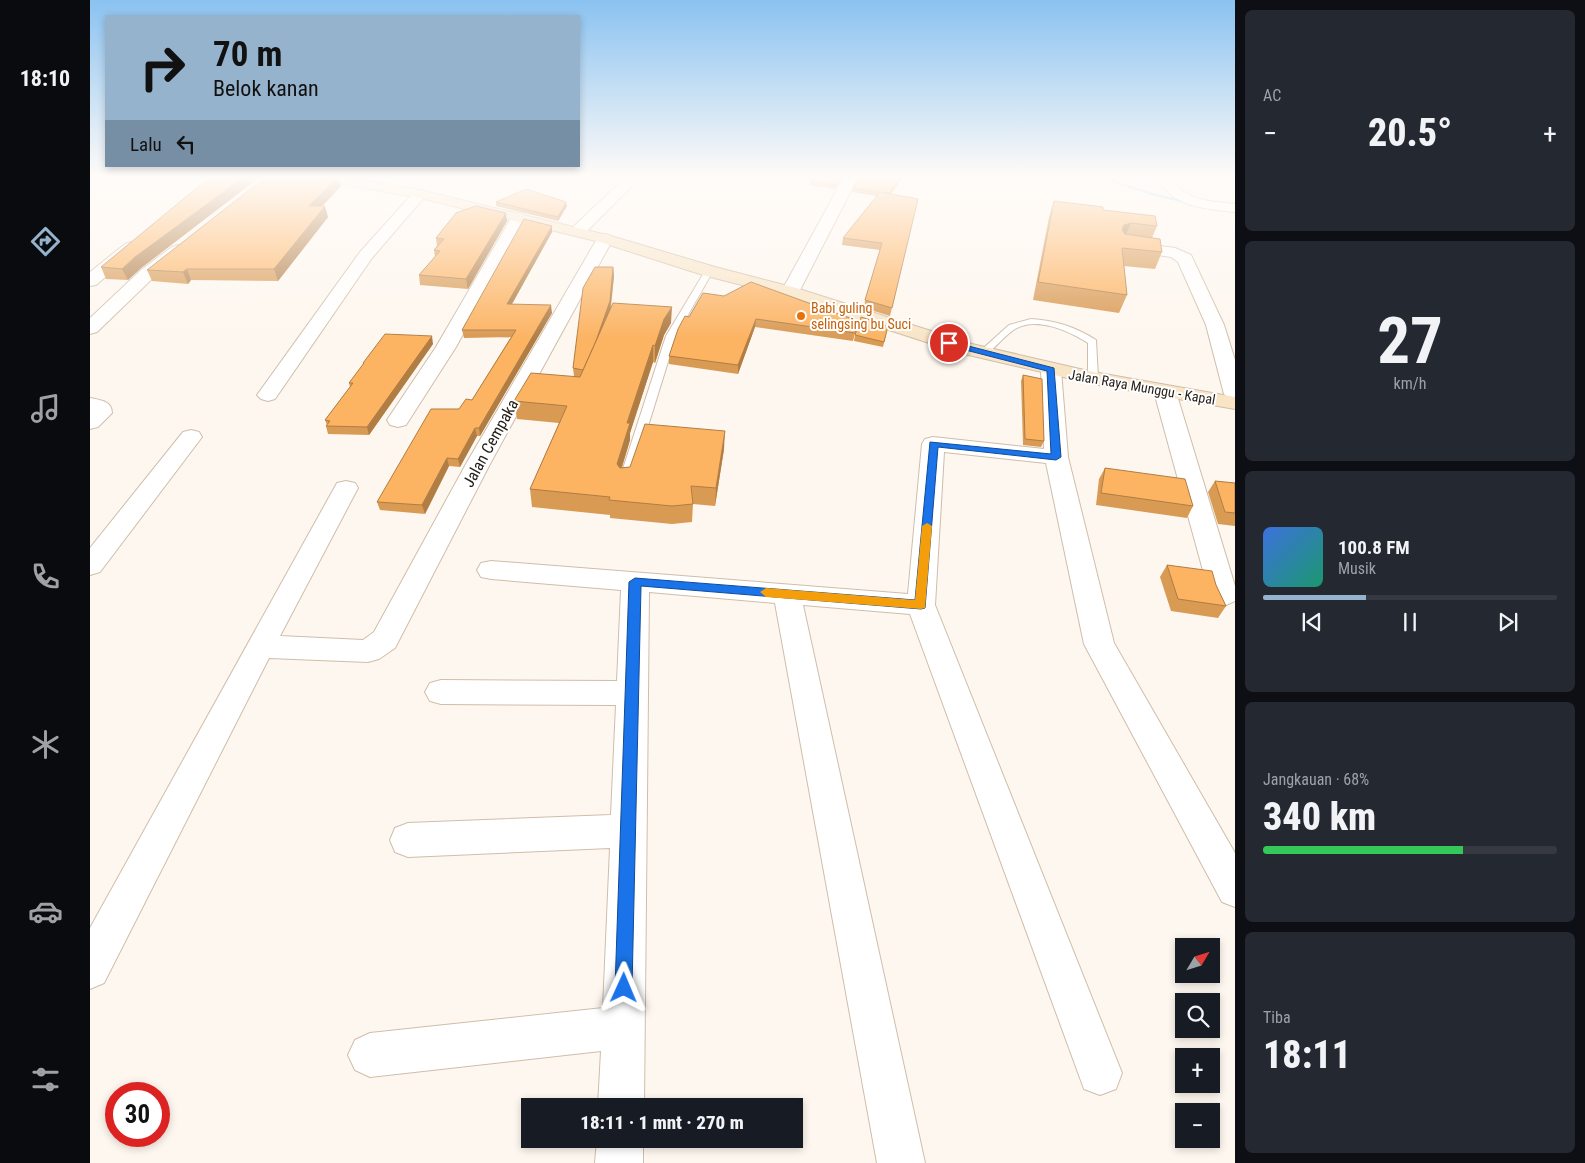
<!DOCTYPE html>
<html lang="id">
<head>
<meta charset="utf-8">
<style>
	:root { --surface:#171b24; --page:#242831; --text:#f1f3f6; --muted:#9ea1a6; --line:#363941; --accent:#95b3cd }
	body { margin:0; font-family:"Roboto Condensed",sans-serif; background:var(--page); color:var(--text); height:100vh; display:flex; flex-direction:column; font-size:19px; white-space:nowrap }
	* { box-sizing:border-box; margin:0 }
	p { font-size:16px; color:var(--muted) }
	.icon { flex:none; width:28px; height:28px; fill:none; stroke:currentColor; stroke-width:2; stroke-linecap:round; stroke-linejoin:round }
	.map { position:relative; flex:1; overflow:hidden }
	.sheet { display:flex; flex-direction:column; gap:10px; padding:10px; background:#0d0f14; width:350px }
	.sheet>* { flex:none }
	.guide { position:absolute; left:15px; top:15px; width:475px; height:152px; border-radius:0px; box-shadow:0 2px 8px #0003; background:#95b3cd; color:#111; overflow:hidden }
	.needle { width:32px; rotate:52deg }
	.tools { position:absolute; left:1085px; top:938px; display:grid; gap:10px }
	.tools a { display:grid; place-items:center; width:45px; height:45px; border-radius:0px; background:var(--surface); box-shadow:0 2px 8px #0003; font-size:25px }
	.speed { position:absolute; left:15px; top:1082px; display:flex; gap:10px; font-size:25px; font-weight:700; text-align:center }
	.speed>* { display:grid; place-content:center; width:65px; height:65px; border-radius:50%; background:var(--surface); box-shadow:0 2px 8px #0003; line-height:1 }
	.speed .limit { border:8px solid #d22; background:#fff; color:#111 }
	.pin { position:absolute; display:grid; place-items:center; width:42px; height:42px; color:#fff; margin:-21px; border:2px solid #fff; border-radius:50%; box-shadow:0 1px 5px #0007 }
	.me { position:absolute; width:55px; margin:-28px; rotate:1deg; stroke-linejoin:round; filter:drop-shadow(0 0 4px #0008) }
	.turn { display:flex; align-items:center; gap:18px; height:105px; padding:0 25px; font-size:22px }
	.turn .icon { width:65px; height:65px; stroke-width:2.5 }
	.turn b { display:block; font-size:35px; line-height:42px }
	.then { display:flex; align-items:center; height:48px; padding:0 25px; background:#0003; gap:10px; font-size:19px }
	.big { font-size:38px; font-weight:800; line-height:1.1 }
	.sheet .tile { flex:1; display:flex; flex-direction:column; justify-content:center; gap:8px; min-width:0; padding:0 18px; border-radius:8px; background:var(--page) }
	.sheet .dial { align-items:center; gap:0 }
	.dial b { font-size:65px; line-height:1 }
	.song { display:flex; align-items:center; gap:15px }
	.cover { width:60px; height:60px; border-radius:8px; background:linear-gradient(135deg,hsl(220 70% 55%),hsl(160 70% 35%)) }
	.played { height:5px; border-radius:2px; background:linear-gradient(90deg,var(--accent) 35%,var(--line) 35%) }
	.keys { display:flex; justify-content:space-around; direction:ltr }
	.heat { display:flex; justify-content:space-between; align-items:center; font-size:28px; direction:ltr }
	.charge { height:8px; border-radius:4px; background:linear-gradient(90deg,#34c759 68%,var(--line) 0) }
	.trip { position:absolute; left:431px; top:1098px; width:282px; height:50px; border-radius:0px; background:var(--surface); box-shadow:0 2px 8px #0003; font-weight:800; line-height:50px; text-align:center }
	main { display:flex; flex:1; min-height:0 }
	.tab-bar { display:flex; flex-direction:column; width:90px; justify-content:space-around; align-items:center; background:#090b0e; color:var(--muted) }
	.tab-bar .icon { width:35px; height:35px }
	.tab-bar .active { color:var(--accent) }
	.tab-bar b { font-size:22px; color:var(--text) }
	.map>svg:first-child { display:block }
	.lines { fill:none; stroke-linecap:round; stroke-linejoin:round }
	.stream { fill:#9ed7fc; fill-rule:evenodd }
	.lane-casing { stroke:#cfbdaa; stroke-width:2 }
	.street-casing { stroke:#cfbdaa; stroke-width:2 }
	.secondary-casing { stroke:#cfbdaa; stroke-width:2 }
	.lane { fill:#fff; fill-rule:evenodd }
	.street { fill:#fff; fill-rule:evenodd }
	.secondary { fill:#f8e5c6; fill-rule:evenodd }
	.wall { fill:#d99a54 }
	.shaded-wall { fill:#b07d45 }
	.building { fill:#fcb362; stroke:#b07d45 }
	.route { fill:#1a73e8; stroke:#114b97 }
	.slow { fill:#f59e0b }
	.food-dot { fill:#e8710a; stroke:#fff; stroke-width:2 }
	.labels { text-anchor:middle; stroke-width:4; stroke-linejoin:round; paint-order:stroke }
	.far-food-label { font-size:14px; fill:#c56008; stroke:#fff; text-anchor:start }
	.far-street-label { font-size:14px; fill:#241d16; stroke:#fff }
	.street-label { font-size:16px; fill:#241d16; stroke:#fff }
</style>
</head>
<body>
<main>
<nav class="tab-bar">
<b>18:10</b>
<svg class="icon active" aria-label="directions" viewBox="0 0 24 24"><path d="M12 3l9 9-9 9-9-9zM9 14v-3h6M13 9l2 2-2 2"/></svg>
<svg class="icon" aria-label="music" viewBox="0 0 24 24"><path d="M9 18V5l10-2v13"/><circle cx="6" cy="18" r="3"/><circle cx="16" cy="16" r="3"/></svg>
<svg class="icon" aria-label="phone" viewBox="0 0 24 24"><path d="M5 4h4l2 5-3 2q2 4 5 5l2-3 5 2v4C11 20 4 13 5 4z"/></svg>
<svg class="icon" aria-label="climate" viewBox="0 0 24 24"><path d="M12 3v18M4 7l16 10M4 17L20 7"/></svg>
<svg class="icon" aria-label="car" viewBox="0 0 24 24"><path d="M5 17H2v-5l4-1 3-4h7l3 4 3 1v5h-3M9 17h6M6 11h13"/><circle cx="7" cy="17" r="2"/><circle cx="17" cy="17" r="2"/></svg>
<svg class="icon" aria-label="filters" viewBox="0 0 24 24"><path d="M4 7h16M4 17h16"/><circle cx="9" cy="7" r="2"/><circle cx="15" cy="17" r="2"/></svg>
</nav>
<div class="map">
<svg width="1145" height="1163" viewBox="0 0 1145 1163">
	<rect width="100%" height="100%" fill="#fef7ef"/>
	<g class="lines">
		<!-- stream -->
		<polygon class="stream" points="1006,177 1012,177 1067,194 1103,202 1100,204 1064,196"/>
		<!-- lane casing -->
		<g class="lane-casing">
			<g id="lane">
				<polygon points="619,268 623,271 586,336 541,481 539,484 531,484 529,481 576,336 615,271"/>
				<path d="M941 319C964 320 986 327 1006 340L1008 378 1007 380 1003 381 998 378V343C979 331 947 316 925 329 914 336 906 347 896 355H890L888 353 919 325Z"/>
			</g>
		</g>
		<!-- street casing -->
		<g class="street-casing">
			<g id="street">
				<polygon points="0,177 18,177 16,180 0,182"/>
				<polygon points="536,177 551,177 493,235 481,235 479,232 481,229"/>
				<polygon points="754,177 768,177 709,292 706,296 700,297 694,296 691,292"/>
				<path d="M1077 179C1085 181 1089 189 1096 193 1111 202 1129 202 1145 204V212C1117 209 1088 208 1070 183Z"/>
				<polygon points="330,190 335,191 337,194 282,258 185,399 178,401 171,399 167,395 270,252 325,191"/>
				<polygon points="429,213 434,215 437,218 366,347 316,425 308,427 300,425 297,420 346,347 421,218 424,215"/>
				<polygon points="515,234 521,236 523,239 400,464 305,648 289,659 278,662 179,658 14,983 0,989 0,928 247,483 256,481 265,483 268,488 190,636 273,640 284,632 376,464 507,239 509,236"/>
				<polygon points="1035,241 1085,248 1101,255 1134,325 1145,360 1145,400 1138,398 1134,394 1116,325 1088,262 1081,257 1029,249 1027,246 1029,243"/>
				<polygon points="41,242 47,244 49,247 47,250 6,285 0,286 0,272 35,244"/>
				<polygon points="88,245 94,247 96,250 94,253 63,278 7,332 0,334 0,318 51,270 82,247"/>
				<polygon points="961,364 968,366 971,370 978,457 1024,643 1145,853 1145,907 1132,902 994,644 956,463 854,452 845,605 1032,1073 1026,1089 1010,1095 994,1089 820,614 713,605 835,1163 787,1163 685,603 559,592 554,1106 508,1106 511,1051 280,1077 265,1070 258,1055 265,1040 280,1033 513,1008 520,848 318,857 305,852 300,840 305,828 318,823 521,815 526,705 351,704 340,701 335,692 340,683 351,680 527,681 531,590 401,579 391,577 387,570 391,563 401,561 818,594 832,444 835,439 843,437 954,449 951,370 954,366"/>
				<polygon points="1075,386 1082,388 1086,392 1145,586 1145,601 1134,606 1124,603 1120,596 1064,392 1068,388"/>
				<path d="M0 398C10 400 22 401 22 413L8 427 0 429Z"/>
				<polygon points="101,430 109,432 112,437 10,572 0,575 0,548 93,432"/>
				<polygon points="507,1139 553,1139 553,1163 505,1163"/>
			</g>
		</g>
		<!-- secondary casing -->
		<g class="secondary-casing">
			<polygon id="secondary" points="228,177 257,177 330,190 521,236 625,267 706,288 882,344 1003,372 1145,397 1145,409 1003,384 870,353 694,296 613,275 510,242 330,198 235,181"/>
		</g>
		<!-- lane -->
		<use href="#lane" class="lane"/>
		<!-- street -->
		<use href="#street" class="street"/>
		<!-- secondary -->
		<use href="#secondary" class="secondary"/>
	</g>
	<!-- wall -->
	<g class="wall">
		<polygon points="176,177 249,177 251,186 232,206 238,217 188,281 101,280 98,284 62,281 57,270"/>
		<polygon points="752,177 745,189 719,185 720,181"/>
		<polygon points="763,188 828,199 800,316 774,308 775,300 790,250 752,245 753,238 787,196 762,192"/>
		<polygon points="964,201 1013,210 1067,226 1062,238 1072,252 1065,269 1034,266 1037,295 1029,313 943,300 959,217"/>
		<polygon points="406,202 476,202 477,206 468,221 406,206"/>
		<polygon points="417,221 378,289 330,285 329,275 345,257 344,250 347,246 346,238"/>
		<polygon points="462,226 462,232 422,304 462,313 390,436 387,436 370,467 359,466 335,514 290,510 287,502 369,409 382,400 421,337 374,338 372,330"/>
		<polygon points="11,267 50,269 38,280 16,279"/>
		<polygon points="523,267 524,276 521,307 581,323 574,335 565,363 563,362 540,433 540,440 532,468 540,467 634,449 625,506 603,504 602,522 582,524 520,518 520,515 442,507 440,489 469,423 427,419 424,401 484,376 483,368"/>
		<polygon points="634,296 766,329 763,341 665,327 648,374 579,364 579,356 599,317"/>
		<polygon points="798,326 793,347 764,341 765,335"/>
		<polygon points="343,344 279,435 238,434 236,426 237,425 235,420 260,387 259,383 273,365 273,363"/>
		<polygon points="933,375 954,441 951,447 933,445 931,381"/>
		<polygon points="1015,468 1103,506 1097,518 1006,505 1009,479"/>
		<polygon points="1125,481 1145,483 1145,526 1128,524 1118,492"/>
		<polygon points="1077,565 1126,585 1136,606 1128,618 1081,611 1070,577"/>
	</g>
	<!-- shaded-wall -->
	<g class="shaded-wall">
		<polygon points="154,177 170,177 50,269 38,280 32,269 45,257"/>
		<polygon points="248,177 249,177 251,186 222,217 219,206"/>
		<polygon points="750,177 752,177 745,189 746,185"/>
		<polygon points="811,177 813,177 798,198 799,193"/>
		<polygon points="476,202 477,206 468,221 468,217"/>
		<polygon points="235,206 238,217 188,281 184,269"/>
		<polygon points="416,213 417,221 378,289 376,279"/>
		<polygon points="1041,223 1034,239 1027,242 1034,225"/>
		<polygon points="462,226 462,232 418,311 417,304"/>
		<polygon points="523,267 524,276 520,310 495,370"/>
		<polygon points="97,269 101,280 98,284 93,272"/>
		<polygon points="461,305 462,313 390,436 389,428"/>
		<polygon points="582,307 581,323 574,335 565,363 565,346 574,319"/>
		<polygon points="666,319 665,327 648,374 648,365"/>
		<polygon points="342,336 343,344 279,435 277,427"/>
		<polygon points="563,345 563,362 540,433 540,440 527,482 527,464 537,423"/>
		<polygon points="385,428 387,436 370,467 368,459"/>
		<polygon points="635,431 634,449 625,506 626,488"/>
		<polygon points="357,458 359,466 335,514 332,505"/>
	</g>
	<!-- building -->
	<g class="building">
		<polygon points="120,177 154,177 45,257 32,269 11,267"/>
		<polygon points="176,177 248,177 219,206 235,206 184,269 97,269 93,272 57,270"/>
		<polygon points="724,177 750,177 746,185 720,181"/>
		<polygon points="769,177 811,177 799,193 763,188"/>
		<polygon points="436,189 476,202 468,217 406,202"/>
		<polygon points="790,192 828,199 802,308 775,300 792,243 753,238"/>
		<polygon points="964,201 1013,207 1013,210 1065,216 1067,226 1041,223 1034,225 1032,230 1035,234 1070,239 1072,252 1032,248 1037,295 948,282"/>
		<polygon points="386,206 416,213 376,279 329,275 350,251 344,250 354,239 346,238 366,213"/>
		<polygon points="434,219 462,226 417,304 461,305 389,428 385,428 368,459 357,458 332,505 287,502 341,409 369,409 376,399 382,400 426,330 372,330"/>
		<polygon points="505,267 523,267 520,301 506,341 493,370 483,368 493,288"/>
		<polygon points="661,282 768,321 765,333 666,319 648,365 579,356 588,329 595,316 599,317 613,293 634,296"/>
		<polygon points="523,303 582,307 574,319 565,346 563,345 537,423 540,423 527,464 530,468 540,467 555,424 635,431 626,488 601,486 603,504 582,506 519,500 520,497 440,489 477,406 424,401 441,373 490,377"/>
		<polygon points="771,317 798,326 794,342 765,335"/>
		<polygon points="295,334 342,336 277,427 236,426 240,421 235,420 263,383 259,383 274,363 273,363"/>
		<polygon points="933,375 952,379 954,441 935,439"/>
		<polygon points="1015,468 1095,479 1103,506 1011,493"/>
		<polygon points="1125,481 1145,483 1145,513 1135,512"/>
		<polygon points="1077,565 1122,571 1126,585 1136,606 1088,599"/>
	</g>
	<!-- sky -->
	<linearGradient id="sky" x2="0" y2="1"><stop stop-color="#8ac2f0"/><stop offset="0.52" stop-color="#fffbf8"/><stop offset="1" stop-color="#fffbf8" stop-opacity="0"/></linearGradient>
	<rect width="1145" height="340" fill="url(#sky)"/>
	<!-- route -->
	<polygon class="route" points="859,341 964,368 971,457 966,460 848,447 835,608 831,609 551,586 542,988 540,994 534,996 528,994 525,988 539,582 545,578 825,600 840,442 961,454 957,371 856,345 856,342"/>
	<!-- slow -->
	<polygon class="slow" points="837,523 842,526 835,608 831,609 676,597 670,592 676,588 825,600 832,526"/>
	<!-- markers -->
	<circle class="food-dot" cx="711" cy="316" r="5"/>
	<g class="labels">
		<!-- far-food labels -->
		<g class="far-food-label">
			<text x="721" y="313">Babi guling<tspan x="721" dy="16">selingsing bu Suci</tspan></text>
		</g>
		<!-- far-street labels -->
		<g class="far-street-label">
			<text transform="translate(1052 387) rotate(10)" y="5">Jalan Raya Munggu - Kapal</text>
		</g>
		<!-- street labels -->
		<g class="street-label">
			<text transform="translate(400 443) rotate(-61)" y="6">Jalan Cempaka</text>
		</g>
	</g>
</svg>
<div class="tools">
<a><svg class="needle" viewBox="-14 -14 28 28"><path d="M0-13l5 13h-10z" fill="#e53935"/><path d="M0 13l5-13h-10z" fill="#9ea1a6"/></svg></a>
<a><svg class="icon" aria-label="search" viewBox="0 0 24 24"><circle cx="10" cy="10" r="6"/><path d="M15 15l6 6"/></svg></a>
<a>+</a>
<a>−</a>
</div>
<div class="speed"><div class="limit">30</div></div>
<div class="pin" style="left:859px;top:343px;background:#d93025"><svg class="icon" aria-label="arrive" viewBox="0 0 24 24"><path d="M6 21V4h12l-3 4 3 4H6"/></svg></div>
<svg class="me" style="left:534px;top:988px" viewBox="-20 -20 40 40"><path d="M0-17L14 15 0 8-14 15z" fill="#1a73e8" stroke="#fff" stroke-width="4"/></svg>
<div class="trip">18:11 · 1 mnt · 270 m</div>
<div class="guide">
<div class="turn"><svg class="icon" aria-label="right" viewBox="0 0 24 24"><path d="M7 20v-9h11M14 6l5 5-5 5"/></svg><div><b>70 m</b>Belok kanan</div></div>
<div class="then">Lalu<svg class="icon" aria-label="left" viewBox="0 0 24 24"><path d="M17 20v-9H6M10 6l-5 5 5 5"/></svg></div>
</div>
</div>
<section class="sheet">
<div class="tile"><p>AC</p>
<div class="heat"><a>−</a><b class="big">20.5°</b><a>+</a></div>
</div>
<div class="tile dial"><b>27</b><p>km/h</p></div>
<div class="tile">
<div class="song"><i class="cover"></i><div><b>100.8 FM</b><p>Musik</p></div></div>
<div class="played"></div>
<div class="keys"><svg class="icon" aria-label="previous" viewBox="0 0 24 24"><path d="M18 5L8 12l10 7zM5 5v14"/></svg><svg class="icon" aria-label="pause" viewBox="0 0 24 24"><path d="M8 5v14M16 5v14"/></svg><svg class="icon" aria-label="next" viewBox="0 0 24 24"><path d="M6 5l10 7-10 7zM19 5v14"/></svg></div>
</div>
<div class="tile"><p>Jangkauan · 68%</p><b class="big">340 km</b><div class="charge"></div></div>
<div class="tile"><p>Tiba</p><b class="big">18:11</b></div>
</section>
</main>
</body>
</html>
